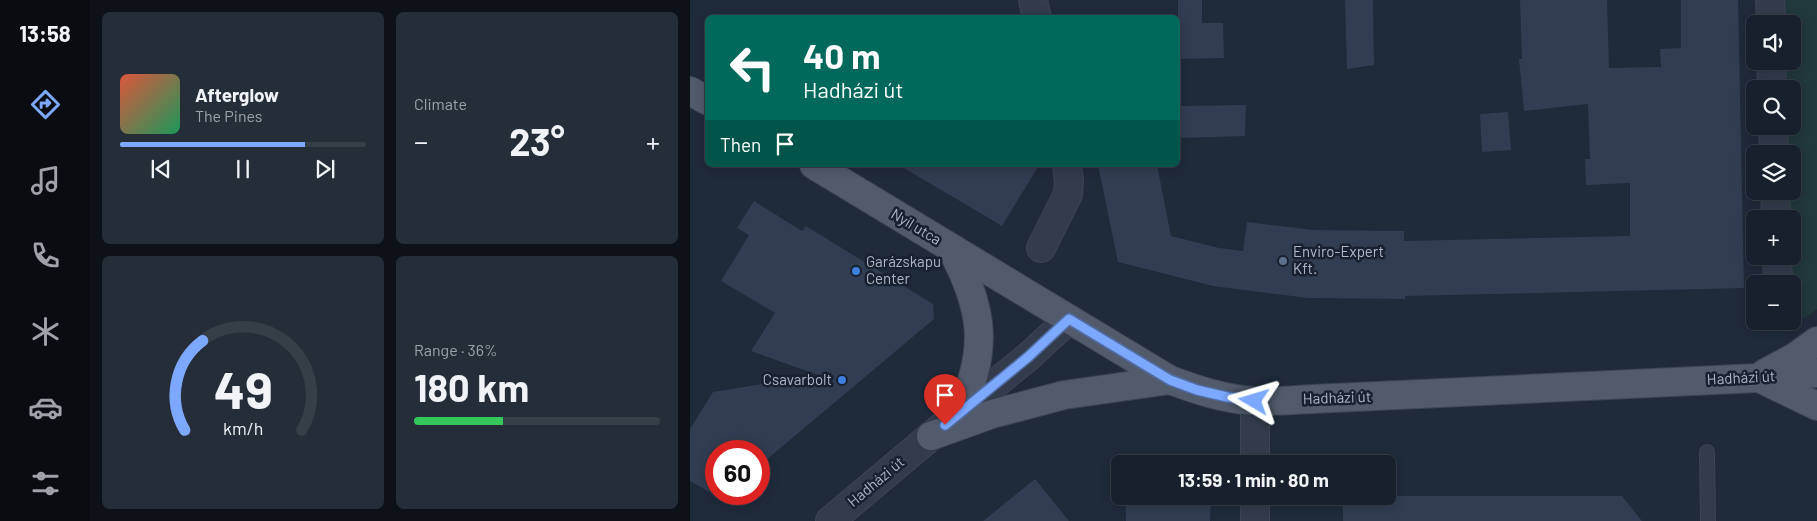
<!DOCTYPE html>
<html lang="en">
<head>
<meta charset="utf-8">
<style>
	:root { --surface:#17202c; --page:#242d38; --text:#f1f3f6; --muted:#9ea3a9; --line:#363e48; --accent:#7ca8ff }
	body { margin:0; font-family:Barlow,sans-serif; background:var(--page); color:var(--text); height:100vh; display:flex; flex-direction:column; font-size:19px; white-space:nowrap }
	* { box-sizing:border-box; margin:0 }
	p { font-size:16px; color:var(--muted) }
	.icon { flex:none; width:28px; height:28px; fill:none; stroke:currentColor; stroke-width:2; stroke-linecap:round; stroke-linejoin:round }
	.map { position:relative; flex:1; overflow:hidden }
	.sheet { display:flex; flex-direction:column; gap:12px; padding:12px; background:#0d1218; width:600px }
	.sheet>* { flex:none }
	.banner { position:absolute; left:15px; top:15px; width:475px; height:152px; border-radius:8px; box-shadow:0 2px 12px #0003,0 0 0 1px var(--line); background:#00695c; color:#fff; overflow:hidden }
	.tools { position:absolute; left:1056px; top:15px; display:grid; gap:10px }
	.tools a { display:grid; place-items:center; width:55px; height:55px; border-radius:8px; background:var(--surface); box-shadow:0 2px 12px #0003,0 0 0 1px var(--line); font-size:25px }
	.speed { position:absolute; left:15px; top:440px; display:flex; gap:10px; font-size:25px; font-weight:700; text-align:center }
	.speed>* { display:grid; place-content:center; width:65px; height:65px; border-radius:50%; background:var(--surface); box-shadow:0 2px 12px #0003,0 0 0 1px var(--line); line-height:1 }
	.speed .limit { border:8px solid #d22; background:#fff; color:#111 }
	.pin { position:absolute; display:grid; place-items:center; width:42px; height:42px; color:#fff; margin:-51px -21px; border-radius:50% 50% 50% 0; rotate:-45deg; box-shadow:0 0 5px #0007 }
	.pin .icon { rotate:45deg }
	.me { position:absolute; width:55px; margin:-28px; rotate:277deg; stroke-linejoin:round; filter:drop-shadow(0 0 4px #0008) }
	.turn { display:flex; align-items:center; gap:18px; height:105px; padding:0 15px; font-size:22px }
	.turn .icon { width:65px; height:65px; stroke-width:2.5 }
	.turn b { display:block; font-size:35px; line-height:42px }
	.then { display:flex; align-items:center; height:48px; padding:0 15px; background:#0003; gap:10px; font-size:19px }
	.big { font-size:38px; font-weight:700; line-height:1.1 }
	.sheet .tile { flex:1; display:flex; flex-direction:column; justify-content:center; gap:8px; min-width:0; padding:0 18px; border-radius:8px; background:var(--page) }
	.sheet .dial { align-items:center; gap:0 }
	.dial svg { height:130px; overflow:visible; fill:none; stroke:var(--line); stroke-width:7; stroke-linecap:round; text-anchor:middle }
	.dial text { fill:var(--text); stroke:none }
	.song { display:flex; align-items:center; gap:15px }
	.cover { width:60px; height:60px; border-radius:8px; background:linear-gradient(135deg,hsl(10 70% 55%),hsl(150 70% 35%)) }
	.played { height:5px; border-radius:2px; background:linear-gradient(90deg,var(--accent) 75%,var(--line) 75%) }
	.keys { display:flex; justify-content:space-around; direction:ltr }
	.heat { display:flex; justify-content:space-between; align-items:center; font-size:28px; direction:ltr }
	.charge { height:8px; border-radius:4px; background:linear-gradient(90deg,#34c759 36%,var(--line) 0) }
	.sheet .tiles { flex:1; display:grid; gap:12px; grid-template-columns:repeat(2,1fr) }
	.trip { position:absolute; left:421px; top:455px; width:285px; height:50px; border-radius:8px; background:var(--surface); box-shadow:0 2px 12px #0003,0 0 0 1px var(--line); font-weight:700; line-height:50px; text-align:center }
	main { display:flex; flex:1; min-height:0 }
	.menu { display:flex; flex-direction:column; width:90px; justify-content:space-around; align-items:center; background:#090d12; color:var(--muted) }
	.menu .icon { width:35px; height:35px }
	.menu .selected { color:var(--accent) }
	.menu b { font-size:22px; color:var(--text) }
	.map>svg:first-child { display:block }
	.green { fill:#21383c }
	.building { fill:#313d52 }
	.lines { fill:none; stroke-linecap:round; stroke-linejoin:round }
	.service-casing { stroke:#3c4555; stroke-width:16 }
	.minor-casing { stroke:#3c4555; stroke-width:30 }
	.tertiary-casing { stroke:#3c4555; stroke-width:30 }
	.primary-casing { stroke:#3c4555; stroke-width:30 }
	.service { stroke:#333c4c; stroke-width:14 }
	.minor { stroke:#333c4c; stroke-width:28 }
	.tertiary { stroke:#333c4c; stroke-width:28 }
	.primary { stroke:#515b6c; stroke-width:28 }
	.route-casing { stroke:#516da6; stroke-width:12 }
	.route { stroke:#7ca8ff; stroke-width:9 }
	.service-dot { fill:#5c6f8a; stroke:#192130; stroke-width:2 }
	.shop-dot { fill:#3f7fe0; stroke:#192130; stroke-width:2 }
	.labels { text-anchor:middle; stroke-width:5; stroke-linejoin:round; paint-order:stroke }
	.street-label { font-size:15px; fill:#aeb7c8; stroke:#192130 }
	.poi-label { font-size:15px; fill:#aeb7c8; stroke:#192130; text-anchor:start }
</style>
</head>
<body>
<main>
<nav class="menu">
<b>13:58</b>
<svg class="icon selected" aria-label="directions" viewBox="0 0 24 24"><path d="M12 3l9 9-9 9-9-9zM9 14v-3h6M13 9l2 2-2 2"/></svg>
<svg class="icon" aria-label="music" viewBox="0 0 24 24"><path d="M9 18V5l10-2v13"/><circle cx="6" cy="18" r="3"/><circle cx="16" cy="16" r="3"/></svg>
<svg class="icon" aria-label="phone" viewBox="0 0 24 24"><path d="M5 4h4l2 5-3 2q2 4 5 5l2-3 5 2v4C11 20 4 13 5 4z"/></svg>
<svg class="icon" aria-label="climate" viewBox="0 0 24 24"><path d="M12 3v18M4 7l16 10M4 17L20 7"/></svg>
<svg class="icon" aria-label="car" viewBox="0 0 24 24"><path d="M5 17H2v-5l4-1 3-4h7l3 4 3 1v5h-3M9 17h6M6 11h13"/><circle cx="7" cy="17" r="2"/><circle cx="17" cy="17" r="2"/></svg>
<svg class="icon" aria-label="filters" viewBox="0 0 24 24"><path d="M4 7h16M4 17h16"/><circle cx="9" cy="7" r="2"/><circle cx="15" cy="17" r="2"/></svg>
</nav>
<section class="sheet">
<div class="tiles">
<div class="tile">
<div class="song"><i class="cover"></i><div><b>Afterglow</b><p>The Pines</p></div></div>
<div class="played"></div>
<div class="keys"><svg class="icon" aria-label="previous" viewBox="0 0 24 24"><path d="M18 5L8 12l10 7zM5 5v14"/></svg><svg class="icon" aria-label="pause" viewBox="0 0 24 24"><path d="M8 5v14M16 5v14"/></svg><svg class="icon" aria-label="next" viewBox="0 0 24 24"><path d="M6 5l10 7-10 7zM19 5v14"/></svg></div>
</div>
<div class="tile"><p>Climate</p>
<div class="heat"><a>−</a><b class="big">23°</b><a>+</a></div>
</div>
<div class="tile dial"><svg viewBox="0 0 100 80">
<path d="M14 69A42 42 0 1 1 86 69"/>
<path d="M14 69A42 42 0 0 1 25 14" stroke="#7ca8ff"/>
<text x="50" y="56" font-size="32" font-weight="700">49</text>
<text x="50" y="72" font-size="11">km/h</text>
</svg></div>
<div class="tile"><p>Range · 36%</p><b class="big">180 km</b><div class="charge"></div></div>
</div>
</section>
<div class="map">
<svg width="1127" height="521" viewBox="0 0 1127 521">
	<rect width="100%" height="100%" fill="#1f2a3b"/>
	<!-- green -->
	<polygon class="green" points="1080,0 1127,0 1127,309 1117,317 1090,329 1089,321 1102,321 1102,284 1088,284 1087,256 1102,256 1102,219 1086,219 1085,191 1102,191 1102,154 1084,154 1083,126 1102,126 1102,89 1082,89 1081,61 1102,61 1102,24 1081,24"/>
	<!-- building -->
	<g class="building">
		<polygon points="488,0 512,0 512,23 533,23 534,58 488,59"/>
		<polygon points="655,0 683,0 684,65 657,69"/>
		<polygon points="830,0 917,0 919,68 971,67 970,49 991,48 991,0 1048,0 1054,288 715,296 715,299 618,298 523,286 428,262 408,165 467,165 481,236 529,248 553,251 557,222 623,230 714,231 714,241 940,236 940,183 896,185 895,159 900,159 898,104 834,111 829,59 832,59"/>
		<polygon points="556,105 555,136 488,138 488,106"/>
		<polygon points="818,112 821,150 792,152 790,114"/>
		<polygon points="209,165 349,165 312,226"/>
		<polygon points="64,201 112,231 116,226 243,304 244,319 69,466 69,451 26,451 26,494 35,494 30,498 0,481 0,429 23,392 128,375 61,351 85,313 31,281 59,235 47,228"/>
		<polygon points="345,479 379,521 293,521"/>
		<polygon points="436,496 521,496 520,521 436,521"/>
		<polygon points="653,496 932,496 952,521 653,521"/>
	</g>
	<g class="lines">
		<!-- service casing -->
		<g class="service-casing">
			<polyline id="service" points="1017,452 1018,521"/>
		</g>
		<!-- minor casing -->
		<g class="minor-casing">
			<g id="minor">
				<polyline points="343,0 347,18"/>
				<polyline points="1080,0 1081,24"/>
				<polyline points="1081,61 1082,89"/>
				<polyline points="1083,126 1084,154"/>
				<polyline points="1085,191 1086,219"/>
				<polyline points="351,248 378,194 379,181 377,165"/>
				<polyline points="1087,256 1088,284"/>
				<polyline points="565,401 565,464"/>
				<polyline points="565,496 565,521"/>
			</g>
		</g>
		<!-- tertiary casing -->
		<g class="tertiary-casing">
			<polyline id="tertiary" points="140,521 241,436 338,357 379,319"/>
		</g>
		<!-- primary casing -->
		<g class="primary-casing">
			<g id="primary">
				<polyline points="0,91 18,101"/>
				<path d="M124 165 480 380C507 390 534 399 564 401 583 402 603 400 623 399L1068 378 1127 373"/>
				<path d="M261 248C294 309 299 350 269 414"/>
				<polyline points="1075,373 1105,357 1127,341"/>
				<polyline points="1069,378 1127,406"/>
				<polyline points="241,436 302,414 374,395 480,380"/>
			</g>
		</g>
		<!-- service -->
		<use href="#service" class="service"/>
		<!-- minor -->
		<use href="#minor" class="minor"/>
		<!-- tertiary -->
		<use href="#tertiary" class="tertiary"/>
		<!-- primary -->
		<use href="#primary" class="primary"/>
	</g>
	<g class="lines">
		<!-- route casing -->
		<g class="route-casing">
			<polyline id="route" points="255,425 338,357 379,319 480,380 507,390 537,397 564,401"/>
		</g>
		<!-- route -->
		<use href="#route" class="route"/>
	</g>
	<!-- markers -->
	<circle class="service-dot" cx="593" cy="261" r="5"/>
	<g class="shop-dot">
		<circle cx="166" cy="271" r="5"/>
		<circle cx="152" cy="380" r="5"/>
	</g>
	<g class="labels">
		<!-- street labels -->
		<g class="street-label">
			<text transform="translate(226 227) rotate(31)" y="5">Nyíl utca</text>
			<text transform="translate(1051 378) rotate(-3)" y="5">Hadházi út</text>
			<text transform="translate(647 398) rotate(-2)" y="5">Hadházi út</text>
			<text transform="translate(186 482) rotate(-40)" y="5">Hadházi út</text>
		</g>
		<!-- poi labels -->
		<g class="poi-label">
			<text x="603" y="257">Enviro-Expert<tspan x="603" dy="17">Kft.</tspan></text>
			<text x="176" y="267">Garázskapu<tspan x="176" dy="17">Center</tspan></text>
			<text x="142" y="385" text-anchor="end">Csavarbolt</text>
		</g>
	</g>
</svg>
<div class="tools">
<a><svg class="icon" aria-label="sound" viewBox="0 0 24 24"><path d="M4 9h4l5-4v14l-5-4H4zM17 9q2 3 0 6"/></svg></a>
<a><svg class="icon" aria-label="search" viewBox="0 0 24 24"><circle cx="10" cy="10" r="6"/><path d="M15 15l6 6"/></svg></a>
<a><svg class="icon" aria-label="layers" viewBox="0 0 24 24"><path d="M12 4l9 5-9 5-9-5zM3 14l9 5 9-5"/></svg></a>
<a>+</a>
<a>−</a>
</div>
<div class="speed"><div class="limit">60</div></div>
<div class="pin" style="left:255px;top:425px;background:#d93025"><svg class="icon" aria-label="arrive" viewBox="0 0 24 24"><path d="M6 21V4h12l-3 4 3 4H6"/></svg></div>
<svg class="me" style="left:564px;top:401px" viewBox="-20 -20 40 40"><path d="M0-17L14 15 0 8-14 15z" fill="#7ca8ff" stroke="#fff" stroke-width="4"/></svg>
<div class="trip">13:59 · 1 min · 80 m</div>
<div class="banner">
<div class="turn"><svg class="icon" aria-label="left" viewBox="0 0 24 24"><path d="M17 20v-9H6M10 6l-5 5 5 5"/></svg><div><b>40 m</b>Hadházi út</div></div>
<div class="then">Then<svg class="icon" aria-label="arrive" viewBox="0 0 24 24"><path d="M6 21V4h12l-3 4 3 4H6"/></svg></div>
</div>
</div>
</main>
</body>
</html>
